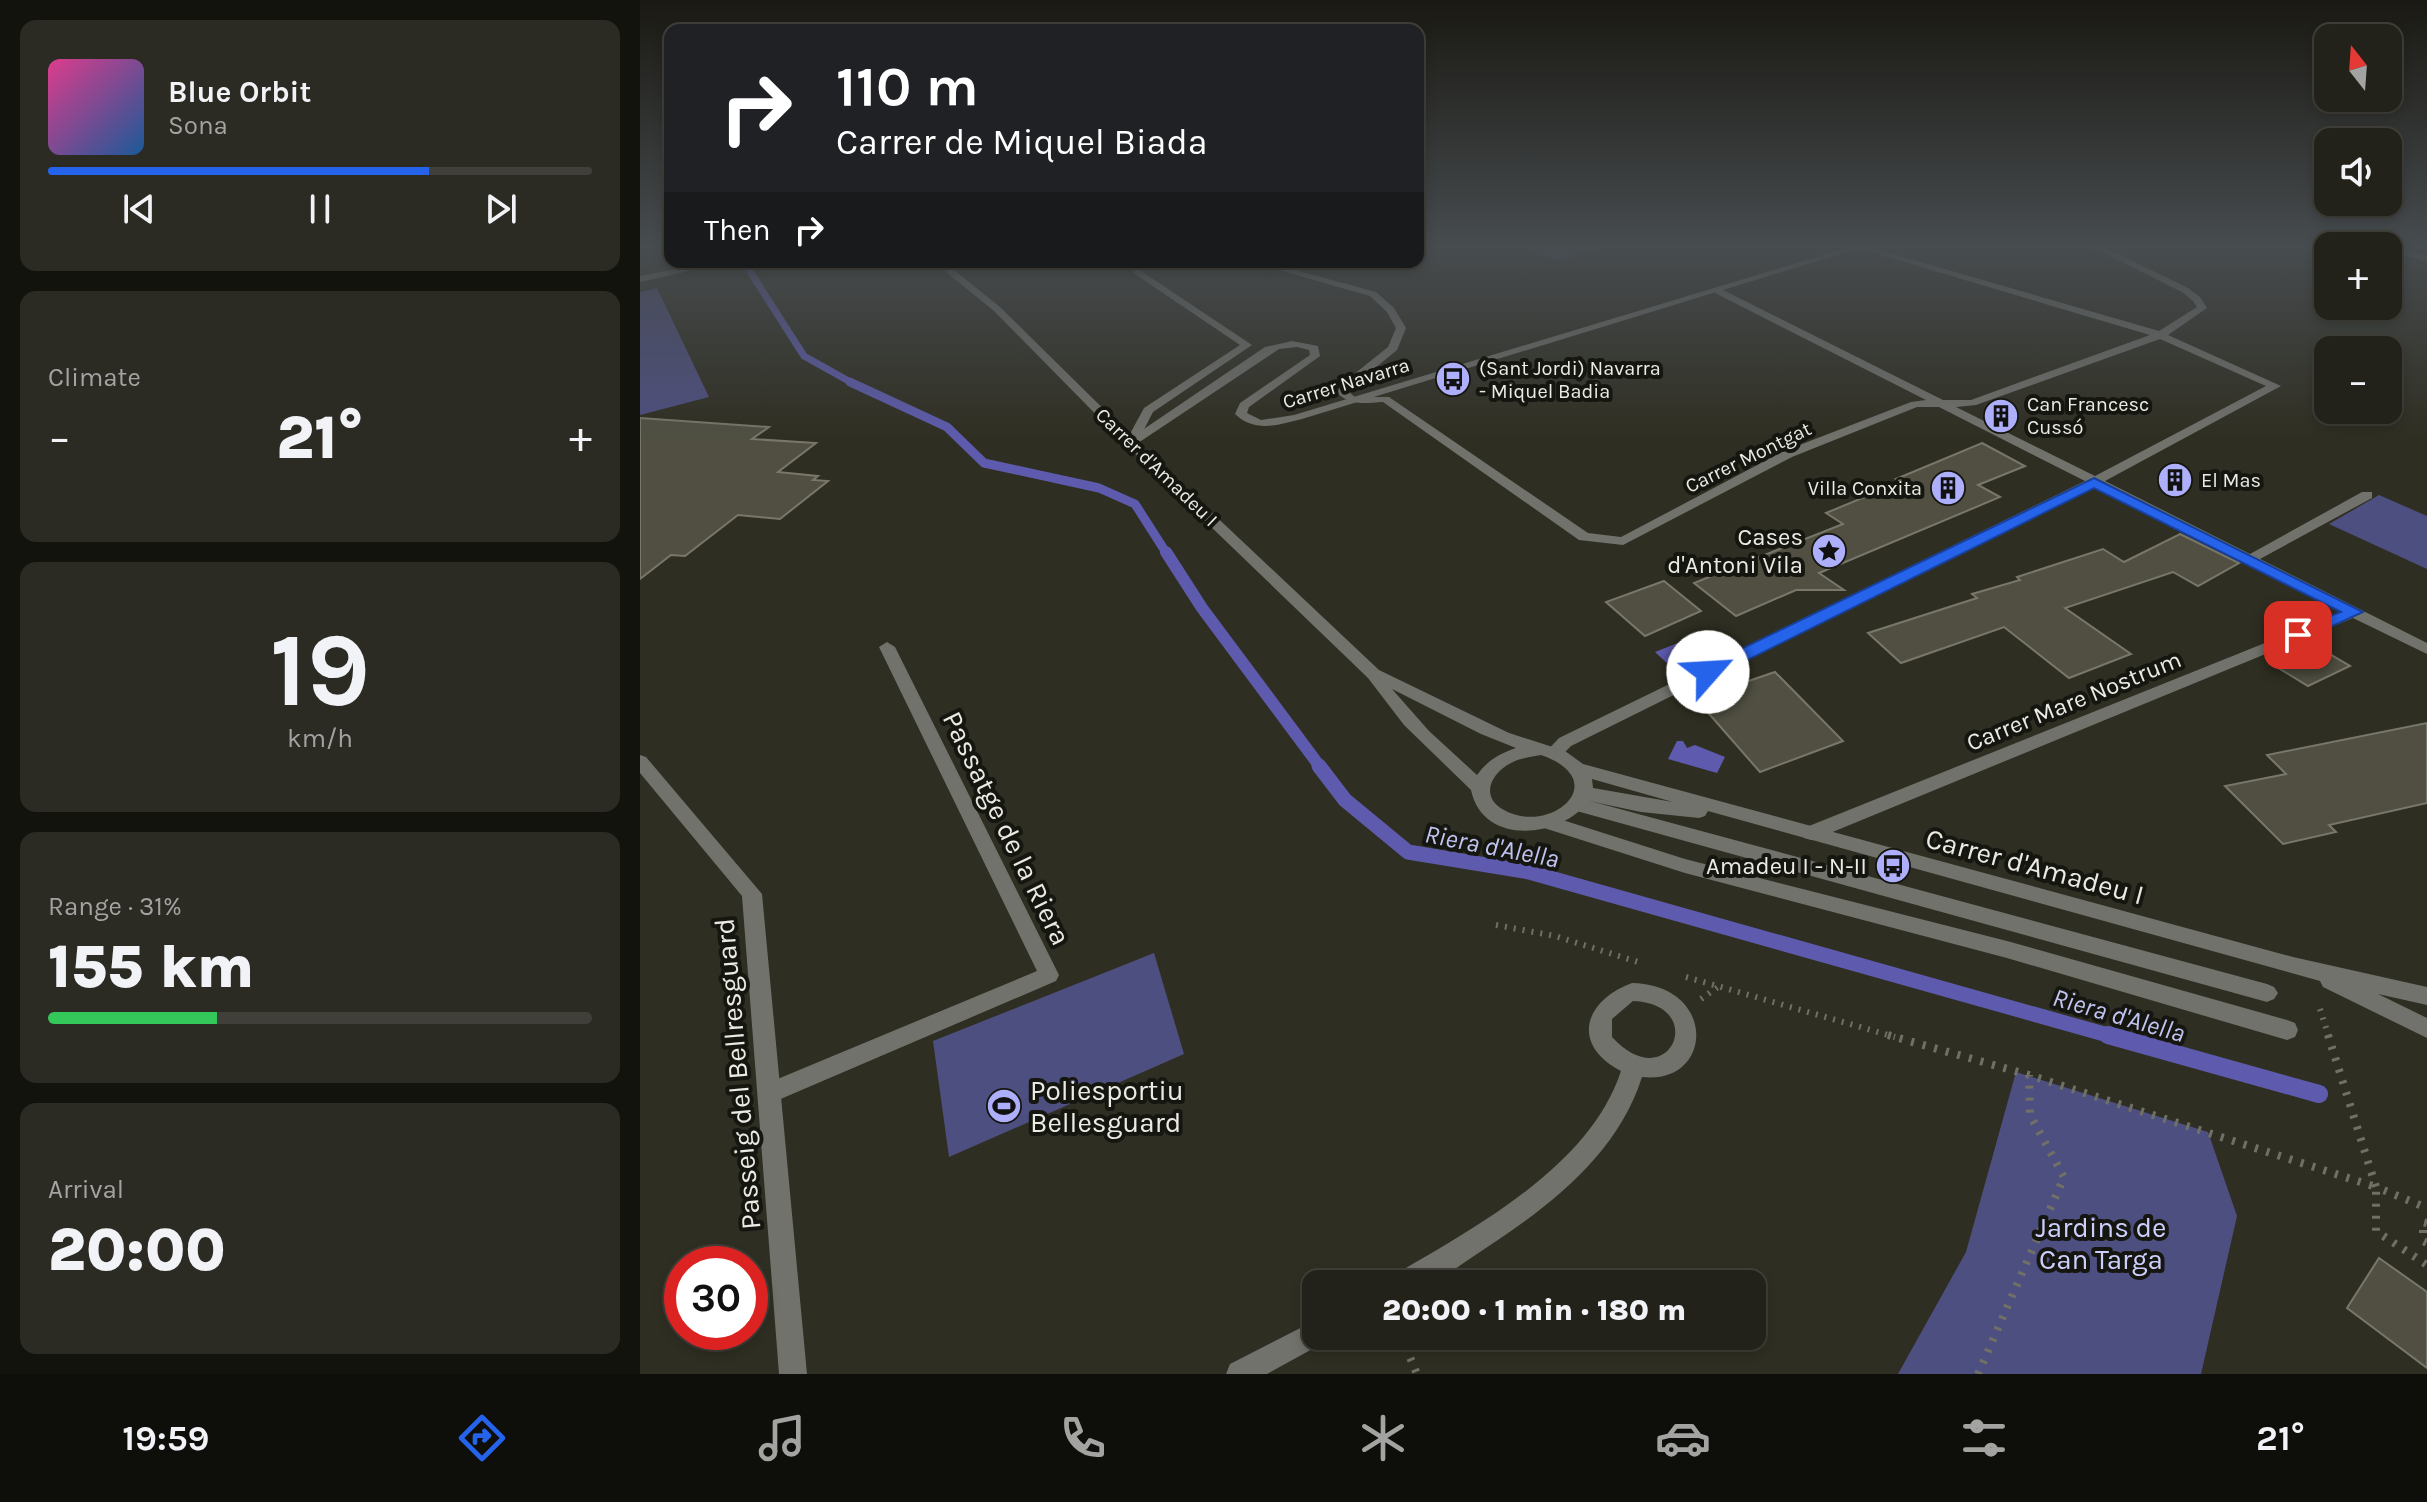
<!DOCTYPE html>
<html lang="en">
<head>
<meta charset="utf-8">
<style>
	:root { --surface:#23221a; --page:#2b2a23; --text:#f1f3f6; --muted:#a3a4a2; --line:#403f39; --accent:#2563eb }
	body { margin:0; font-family:Karla,sans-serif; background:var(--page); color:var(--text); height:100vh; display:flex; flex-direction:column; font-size:30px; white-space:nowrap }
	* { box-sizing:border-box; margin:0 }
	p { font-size:26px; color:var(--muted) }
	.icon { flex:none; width:44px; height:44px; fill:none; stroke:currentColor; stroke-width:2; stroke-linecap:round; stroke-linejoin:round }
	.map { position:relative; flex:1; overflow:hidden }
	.side { display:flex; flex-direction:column; gap:20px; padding:20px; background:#13130e; width:640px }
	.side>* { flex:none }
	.top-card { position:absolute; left:24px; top:24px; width:760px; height:244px; border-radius:16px; box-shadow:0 4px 12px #0003,0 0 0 2px var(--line); background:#202124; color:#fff; overflow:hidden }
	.needle { width:52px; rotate:343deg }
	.fabs { position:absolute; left:1674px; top:24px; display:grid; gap:16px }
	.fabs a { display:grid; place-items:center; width:88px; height:88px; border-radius:16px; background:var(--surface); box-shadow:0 4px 12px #0003,0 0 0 2px var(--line); font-size:40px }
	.speed { position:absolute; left:24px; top:1246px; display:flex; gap:16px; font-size:40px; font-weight:700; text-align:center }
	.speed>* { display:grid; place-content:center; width:104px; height:104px; border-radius:50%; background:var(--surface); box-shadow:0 4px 12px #0003,0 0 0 2px var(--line); line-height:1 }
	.speed .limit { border:12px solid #d22; background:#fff; color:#111 }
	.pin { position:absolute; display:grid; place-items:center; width:68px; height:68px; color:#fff; margin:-34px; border-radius:16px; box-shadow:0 4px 12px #0006 }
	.me { position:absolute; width:88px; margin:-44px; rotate:64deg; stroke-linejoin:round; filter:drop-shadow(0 0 6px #0008) }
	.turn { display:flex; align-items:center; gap:28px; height:168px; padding:0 40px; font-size:36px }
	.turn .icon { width:104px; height:104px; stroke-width:2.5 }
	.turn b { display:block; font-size:56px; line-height:68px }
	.then { display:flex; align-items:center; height:76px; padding:0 40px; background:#0003; gap:16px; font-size:30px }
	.big { font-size:60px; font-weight:800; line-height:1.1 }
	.side .widget { flex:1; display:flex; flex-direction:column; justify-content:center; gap:12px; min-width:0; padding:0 28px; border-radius:16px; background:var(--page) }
	.side .dial { align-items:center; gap:0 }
	.dial b { font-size:104px; line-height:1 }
	.song { display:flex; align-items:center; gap:24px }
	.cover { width:96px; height:96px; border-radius:12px; background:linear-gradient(135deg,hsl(330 70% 55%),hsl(210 70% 35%)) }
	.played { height:8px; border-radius:4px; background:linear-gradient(90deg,var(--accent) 70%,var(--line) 70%) }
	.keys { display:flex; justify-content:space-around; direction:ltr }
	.heat { display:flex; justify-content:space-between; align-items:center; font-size:44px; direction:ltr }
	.charge { height:12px; border-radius:6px; background:linear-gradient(90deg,#34c759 31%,var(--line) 0) }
	.trip { position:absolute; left:662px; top:1270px; width:464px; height:80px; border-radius:16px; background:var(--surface); box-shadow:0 4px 12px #0003,0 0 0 2px var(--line); font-weight:800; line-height:80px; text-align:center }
	.tabs { display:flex; height:128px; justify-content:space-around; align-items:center; background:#0e0e0a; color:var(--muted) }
	.tabs .icon { width:56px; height:56px }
	.tabs .active { color:var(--accent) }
	.tabs b { font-size:36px; color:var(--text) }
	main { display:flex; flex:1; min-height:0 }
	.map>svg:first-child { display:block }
	.green { fill:#4e4f81 }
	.water { fill:#5e5bae }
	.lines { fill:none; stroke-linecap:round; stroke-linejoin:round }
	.stream-far4 { stroke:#5e5bae; stroke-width:7 }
	.stream-far3 { stroke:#5e5bae; stroke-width:9 }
	.stream-far2 { stroke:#5e5bae; stroke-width:12 }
	.stream-far1 { stroke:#5e5bae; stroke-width:15 }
	.stream { stroke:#5e5bae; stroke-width:18 }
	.building { fill:#504f42; stroke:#78776a; stroke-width:2 }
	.path-far1 { stroke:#717066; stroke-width:6; stroke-dasharray:2 7; stroke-linecap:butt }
	.path { stroke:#717066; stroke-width:8; stroke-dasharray:3 9; stroke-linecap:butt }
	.service { fill:#72726c; fill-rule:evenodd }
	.pedestrian { fill:#72726c; fill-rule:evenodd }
	.minor { fill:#72726c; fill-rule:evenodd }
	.tertiary { fill:#72726c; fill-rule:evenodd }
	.route { fill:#2563eb; stroke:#184099; stroke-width:2 }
	.labels { text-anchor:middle; stroke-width:8; stroke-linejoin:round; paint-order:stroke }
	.far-poi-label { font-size:20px; fill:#ebeae3; stroke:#161611; text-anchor:start }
	.far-street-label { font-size:20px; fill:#ebeae3; stroke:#161611 }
	.poi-label { font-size:24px; fill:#ebeae3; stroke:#161611; text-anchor:end }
	.street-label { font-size:24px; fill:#ebeae3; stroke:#161611 }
	.water-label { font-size:26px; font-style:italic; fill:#c1c4f1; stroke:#161611 }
	.near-street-label { font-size:28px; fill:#ebeae3; stroke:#161611 }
	.near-poi-label { font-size:28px; fill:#ebeae3; stroke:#161611; text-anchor:start }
	.near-park-label { font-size:28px; fill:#cccefc; stroke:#161611 }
</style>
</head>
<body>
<main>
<section class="side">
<div class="widget">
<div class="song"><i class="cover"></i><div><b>Blue Orbit</b><p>Sona</p></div></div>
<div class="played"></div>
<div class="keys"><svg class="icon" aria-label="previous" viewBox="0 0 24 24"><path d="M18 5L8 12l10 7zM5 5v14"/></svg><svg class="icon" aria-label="pause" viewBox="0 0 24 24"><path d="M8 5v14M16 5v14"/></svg><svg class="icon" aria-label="next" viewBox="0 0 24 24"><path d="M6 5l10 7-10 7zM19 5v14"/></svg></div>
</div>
<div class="widget"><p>Climate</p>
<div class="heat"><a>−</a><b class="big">21°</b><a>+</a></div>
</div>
<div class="widget dial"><b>19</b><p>km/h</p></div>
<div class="widget"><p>Range · 31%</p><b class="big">155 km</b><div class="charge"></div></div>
<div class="widget"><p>Arrival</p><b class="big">20:00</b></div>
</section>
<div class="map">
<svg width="1787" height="1374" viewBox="0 0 1787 1374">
	<rect width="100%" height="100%" fill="#2f2e22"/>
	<!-- green -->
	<g class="green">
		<polygon points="884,247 966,247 915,261"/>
		<polygon points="17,288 69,397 0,415 0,292"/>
		<polygon points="1739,495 1787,516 1787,569 1689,524"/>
		<polygon points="514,953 544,1054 309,1157 293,1041"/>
		<polygon points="1376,1072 1568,1132 1597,1216 1561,1374 1258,1374 1326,1252"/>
	</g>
	<!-- water -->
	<g class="water">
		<polygon points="1053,637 1068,649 1030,666 1015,652"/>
		<polygon points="1037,741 1043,741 1047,748 1055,745 1085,757 1077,773 1028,759"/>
	</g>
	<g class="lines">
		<!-- stream-far4 -->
		<polyline class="stream-far4" points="104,262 164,356 214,384"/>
		<!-- stream-far3 -->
		<polyline class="stream-far3" points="210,382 307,427 344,463 459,488 495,504 527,554"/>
		<!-- stream-far2 -->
		<polyline class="stream-far2" points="526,552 562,608 681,768"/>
		<!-- stream-far1 -->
		<polyline class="stream-far1" points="679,766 705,800 768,852 889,872 1475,1037"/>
		<!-- stream -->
		<polyline class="stream" points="1468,1035 1679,1094"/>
	</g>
	<!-- building -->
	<g class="building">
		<polygon points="0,418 129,427 112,439 176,443 138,472 178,476 173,480 188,481 140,519 98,515 45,556 31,555 0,579"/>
		<polygon points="1342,443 1385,466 1338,485 1360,497 1179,573 1204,590 1156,590 1096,616 1054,583 1203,524 1186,513 1261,482 1256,479"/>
		<polygon points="1540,534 1599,563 1558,586 1533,572 1425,608 1491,654 1429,678 1364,627 1261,663 1228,633 1337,598 1332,594 1380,580 1377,577 1463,549 1484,562"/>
		<polygon points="1024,581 1061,611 1005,636 966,602"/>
		<polygon points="1671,643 1710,666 1668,686 1630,663"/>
		<polygon points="1135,672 1203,741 1120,772 1056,699"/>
		<polygon points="1787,723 1787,803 1689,825 1696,832 1643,844 1585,786 1646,774 1627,755"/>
		<polygon points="1739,1258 1787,1292 1787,1368 1707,1308"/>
	</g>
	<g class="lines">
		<!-- path-far1 -->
		<g class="path-far1">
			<polyline points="856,925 915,936 998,962"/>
			<polyline points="1046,977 1255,1037"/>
			<polyline points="1061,999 1078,987"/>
			<polyline points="1680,1009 1689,1037"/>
		</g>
		<!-- path -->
		<g class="path">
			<polyline points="1248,1035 1389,1075 1736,1187 1736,1231 1787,1265"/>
			<polyline points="1688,1035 1736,1187 1787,1208"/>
			<polyline points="1787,1223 1783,1222 1783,1241 1787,1243"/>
			<polyline points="761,1336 777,1374"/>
			<polyline points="1338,1374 1424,1177 1390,1115 1389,1075"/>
		</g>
		<!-- service -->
		<g class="service">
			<polygon points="939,798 1627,984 1634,987 1638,993 1634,999 1627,1002 933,810 930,805 933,800"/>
			<polygon points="910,816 1045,859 1367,941 1647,1020 1655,1023 1658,1030 1655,1037 1647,1040 1367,958 1045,873 904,828 901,823 904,818"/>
		</g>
		<!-- pedestrian -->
		<polygon class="pedestrian" points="247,642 255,647 419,975 416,981 129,1104 121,1100 118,1093 121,1086 397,971 239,647"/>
		<!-- minor -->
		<g class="minor">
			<path d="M1214 247H1229L1519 331 1557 307 1553 301 1542 292 1452 247H1464L1548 288 1560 297 1567 308 1528 335 1641 386 1465 481 1610 554 1722 492H1732V498L1620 559 1787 643V654L1713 618 1178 838 1171 840 1164 838 1162 833 1164 828 1702 612 1455 486 931 746 920 757H908L905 753 919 738 1445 481 1299 407H1277L1152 457 983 545 939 540 743 402C725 403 711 406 697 393L703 383 748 347 756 328 747 312 730 296 611 262H625L736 292 754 308 766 328 757 350 712 387 709 392 715 397H749L948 533 981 537 1144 451 1271 402 1286 400 1075 293V289H1081L1303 400H1331L1510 335ZM1520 339 1626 386 1455 476 1316 407 1336 405Z"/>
			<polygon points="1748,247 1787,255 1787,261 1748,251"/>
			<polygon points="71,262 88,262 0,282 0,276"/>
			<polygon points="498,269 612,345 513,412 497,443 491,447 485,443 504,408 600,345 495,274 493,272"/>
			<polygon points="0,755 6,757 122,894 167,1374 139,1374 102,896 0,773"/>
			<path d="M992 983C1078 985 1074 1085 1002 1077 976 1159 903 1211 834 1256 821 1264 802 1280 787 1284 776 1287 761 1284 750 1284L754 1275C836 1227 950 1166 981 1071 931 1045 943 1001 992 983ZM993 1001C1070 1004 1029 1099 972 1037V1019Z"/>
			<polygon points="676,1320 676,1336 688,1336 685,1342 627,1374 586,1374 590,1364"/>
		</g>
		<!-- tertiary -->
		<path class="tertiary" d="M1209 247H1223L662 419C638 425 615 433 595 414L600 403 670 355 669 350 657 347 639 349 498 443 739 670 869 733 925 751 943 764 1653 957 1787 987V1005L1738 994 1787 1018V1038L1683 987 1680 981 1068 811 1065 816 1059 818 1001 812 949 801C921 838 843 847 831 790L764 725 728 678 487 446 354 311 294 262H304L360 307 492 437 625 347 652 341 678 346 680 356 609 407 607 413 621 420 654 415ZM752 689 841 734 876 748C859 754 848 760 837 775L789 731ZM901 755C975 781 910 836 864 810 840 797 850 774 871 763 880 758 891 757 901 755ZM952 779 1033 802 953 788Z"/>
	</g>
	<!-- sky -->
	<linearGradient id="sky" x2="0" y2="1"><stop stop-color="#1a1913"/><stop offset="0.56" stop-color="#474c4f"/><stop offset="1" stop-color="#474c4f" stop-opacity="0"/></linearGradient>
	<rect width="1787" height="440" fill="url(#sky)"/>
	<!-- route -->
	<polygon class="route" points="1454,478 1723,612 1664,639 1652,639 1650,635 1652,631 1701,612 1454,488 1075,676 1068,678 1059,672 1062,668"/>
	<!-- icons -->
	<defs>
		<g id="bus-disc" transform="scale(1.8)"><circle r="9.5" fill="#adaffb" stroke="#161611"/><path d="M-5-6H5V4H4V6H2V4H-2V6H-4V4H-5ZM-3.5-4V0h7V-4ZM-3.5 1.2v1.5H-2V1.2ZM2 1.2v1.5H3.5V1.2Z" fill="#111"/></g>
		<g id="building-disc" transform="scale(1.8)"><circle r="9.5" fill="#adaffb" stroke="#161611"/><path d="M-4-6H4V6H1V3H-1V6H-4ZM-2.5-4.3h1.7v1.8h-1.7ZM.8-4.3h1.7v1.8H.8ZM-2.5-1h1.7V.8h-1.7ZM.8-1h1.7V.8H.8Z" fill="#111"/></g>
		<g id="sight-disc" transform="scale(1.8)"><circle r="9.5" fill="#adaffb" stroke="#161611"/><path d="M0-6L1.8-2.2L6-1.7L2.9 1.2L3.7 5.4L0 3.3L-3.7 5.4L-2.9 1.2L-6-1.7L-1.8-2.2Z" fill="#111"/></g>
		<g id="stadium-disc" transform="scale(1.8)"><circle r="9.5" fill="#adaffb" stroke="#161611"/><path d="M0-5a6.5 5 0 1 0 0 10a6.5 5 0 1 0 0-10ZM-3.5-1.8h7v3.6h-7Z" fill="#111"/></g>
	</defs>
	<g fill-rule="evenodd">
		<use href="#bus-disc" x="813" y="379"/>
		<use href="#building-disc" x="1361" y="416"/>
		<use href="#building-disc" x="1535" y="480"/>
		<use href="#building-disc" x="1308" y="488"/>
		<use href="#sight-disc" x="1189" y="551"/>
		<use href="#bus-disc" x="1253" y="866"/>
		<use href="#stadium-disc" x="364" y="1106"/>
	</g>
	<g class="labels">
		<!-- far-poi labels -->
		<g class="far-poi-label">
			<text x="839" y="375">(Sant Jordi) Navarra<tspan x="839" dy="23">- Miquel Badia</tspan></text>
			<text x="1387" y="411">Can Francesc<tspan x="1387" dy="23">Cussó</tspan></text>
			<text x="1561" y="487">El Mas</text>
			<text x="1282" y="495" text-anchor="end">Villa Conxita</text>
		</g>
		<!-- far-street labels -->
		<g class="far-street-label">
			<text transform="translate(706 383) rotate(-17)" y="7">Carrer Navarra</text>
			<text transform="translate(1108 457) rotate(-26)" y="7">Carrer Montgat</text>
			<text transform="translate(517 467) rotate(44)" y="7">Carrer d'Amadeu I</text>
		</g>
		<!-- poi labels -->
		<g class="poi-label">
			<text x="1163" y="545">Cases<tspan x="1163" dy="28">d'Antoni Vila</tspan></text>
			<text x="1227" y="874">Amadeu I - N-II</text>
		</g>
		<!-- street labels -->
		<g class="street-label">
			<text transform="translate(1434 701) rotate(-22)" y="8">Carrer Mare Nostrum</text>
		</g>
		<!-- water labels -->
		<g class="water-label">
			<text transform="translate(852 846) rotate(11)" y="9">Riera d'Alella</text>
			<text transform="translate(1479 1015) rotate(16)" y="9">Riera d'Alella</text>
		</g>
		<!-- near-street labels -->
		<g class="near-street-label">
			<text transform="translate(367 828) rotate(64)" y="10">Passatge de la Riera</text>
			<text transform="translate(1395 866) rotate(15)" y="10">Carrer d'Amadeu I</text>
			<text transform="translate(97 1074) rotate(-95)" y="10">Passeig del Bellresguard</text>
		</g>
		<!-- near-poi labels -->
		<g class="near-poi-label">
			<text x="390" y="1100">Poliesportiu<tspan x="390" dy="32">Bellesguard</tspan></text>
		</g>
		<!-- near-park labels -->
		<g class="near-park-label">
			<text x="1461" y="1237">Jardins de<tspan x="1461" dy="32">Can Targa</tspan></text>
		</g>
	</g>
</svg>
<div class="fabs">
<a><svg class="needle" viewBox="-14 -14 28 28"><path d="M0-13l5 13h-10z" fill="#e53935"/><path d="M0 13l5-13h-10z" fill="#a3a4a2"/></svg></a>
<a><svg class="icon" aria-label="sound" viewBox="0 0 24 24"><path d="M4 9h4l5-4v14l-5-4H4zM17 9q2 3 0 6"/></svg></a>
<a>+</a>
<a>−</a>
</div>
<div class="speed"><div class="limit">30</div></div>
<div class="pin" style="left:1658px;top:635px;background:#d93025"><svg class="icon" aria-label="arrive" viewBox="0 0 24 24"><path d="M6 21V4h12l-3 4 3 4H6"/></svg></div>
<svg class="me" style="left:1068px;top:672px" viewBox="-20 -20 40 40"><circle r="19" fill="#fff"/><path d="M0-13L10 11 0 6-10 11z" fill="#2563eb"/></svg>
<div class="trip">20:00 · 1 min · 180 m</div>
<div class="top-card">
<div class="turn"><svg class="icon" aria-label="right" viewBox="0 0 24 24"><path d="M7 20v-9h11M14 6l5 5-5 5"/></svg><div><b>110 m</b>Carrer de Miquel Biada</div></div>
<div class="then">Then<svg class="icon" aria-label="right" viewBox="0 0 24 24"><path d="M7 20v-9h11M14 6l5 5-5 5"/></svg></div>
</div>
</div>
</main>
<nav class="tabs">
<b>19:59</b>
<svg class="icon active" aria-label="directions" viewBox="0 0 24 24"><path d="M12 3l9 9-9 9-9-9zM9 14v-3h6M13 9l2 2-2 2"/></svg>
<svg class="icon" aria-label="music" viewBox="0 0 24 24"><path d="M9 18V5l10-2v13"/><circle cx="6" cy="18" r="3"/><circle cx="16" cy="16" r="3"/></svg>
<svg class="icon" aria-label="phone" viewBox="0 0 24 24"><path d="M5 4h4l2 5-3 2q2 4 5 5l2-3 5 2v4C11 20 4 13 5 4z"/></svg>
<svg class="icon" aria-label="climate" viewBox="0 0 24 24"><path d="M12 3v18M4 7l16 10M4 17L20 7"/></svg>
<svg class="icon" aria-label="car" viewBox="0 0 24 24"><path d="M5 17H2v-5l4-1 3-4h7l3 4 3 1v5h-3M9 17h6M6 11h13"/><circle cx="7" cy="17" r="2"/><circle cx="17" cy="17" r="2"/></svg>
<svg class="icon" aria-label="filters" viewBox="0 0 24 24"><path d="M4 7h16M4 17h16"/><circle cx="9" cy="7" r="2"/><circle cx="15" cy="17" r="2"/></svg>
<b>21°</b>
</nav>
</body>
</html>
